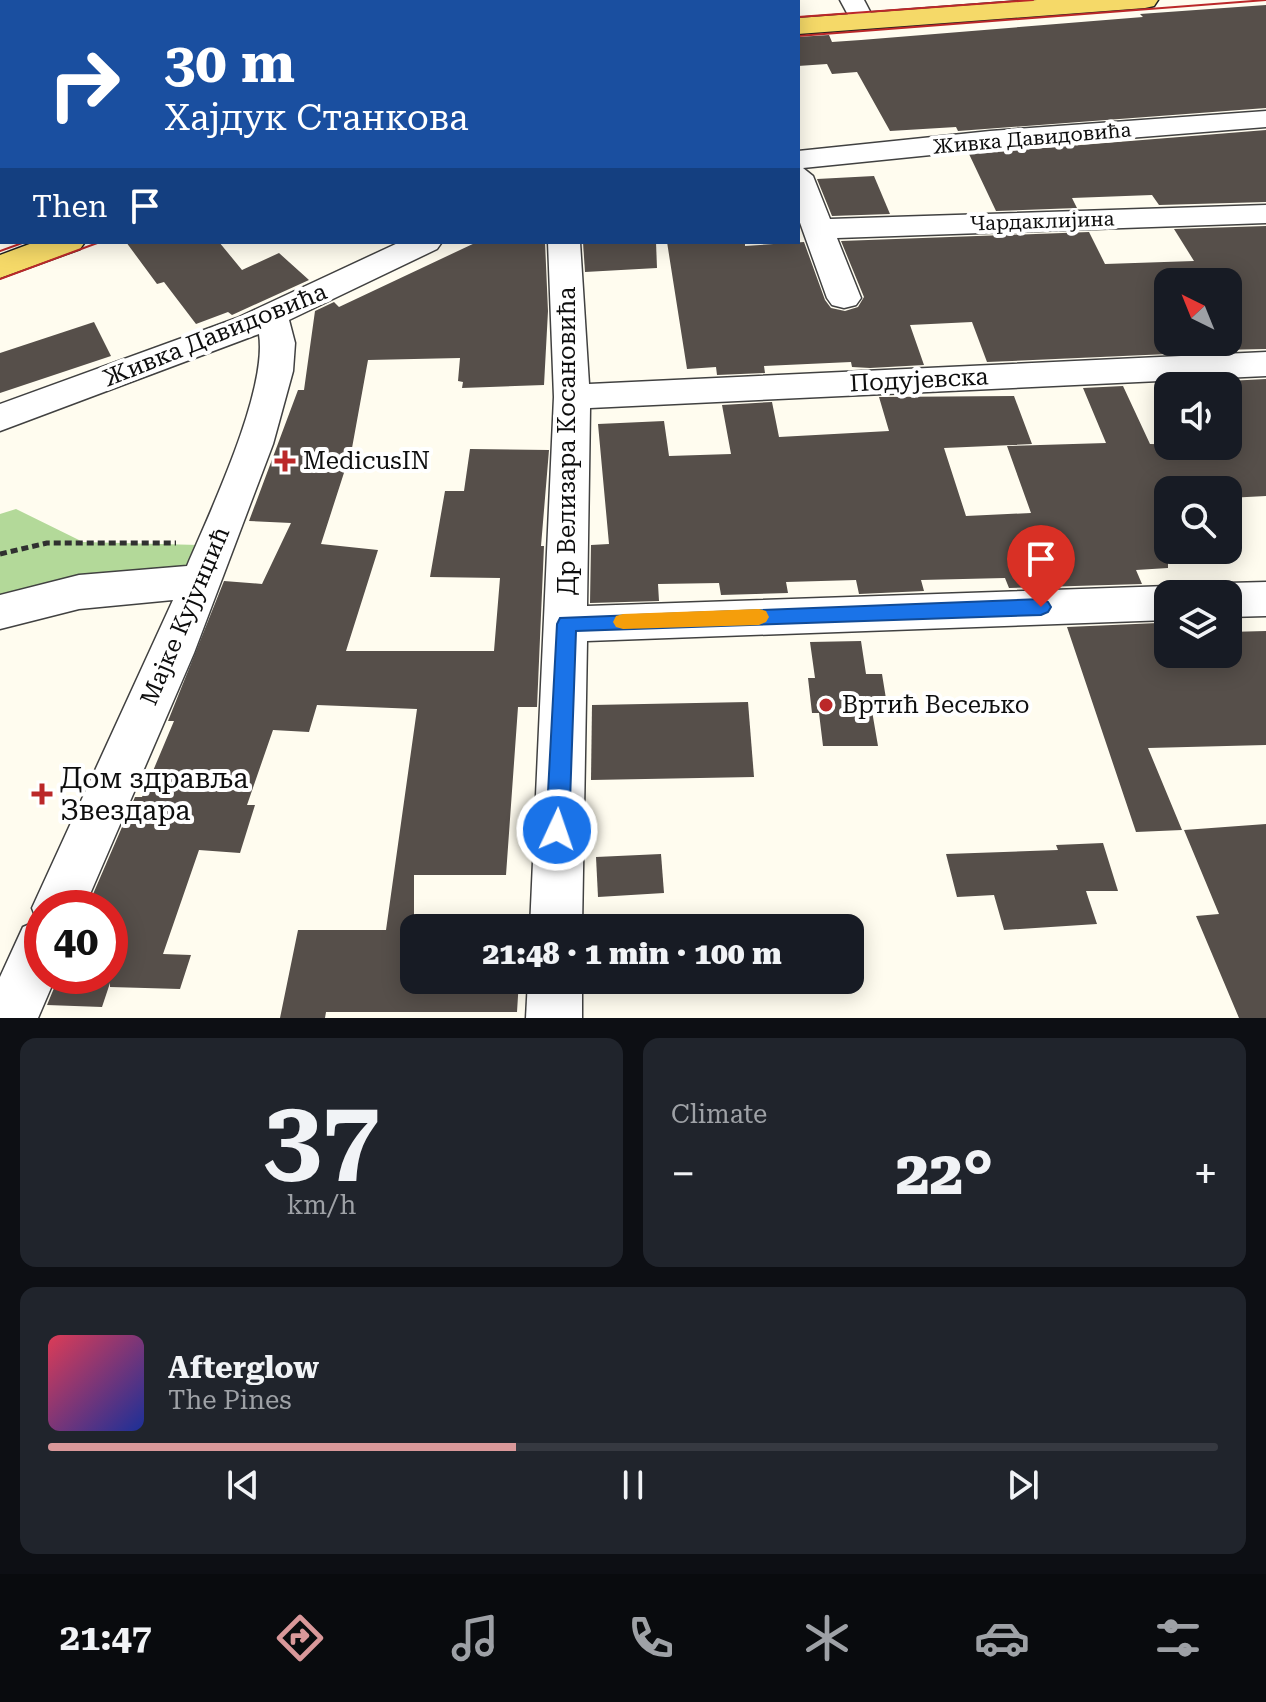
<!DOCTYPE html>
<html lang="en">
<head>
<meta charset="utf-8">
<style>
	:root { --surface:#171b24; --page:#20242c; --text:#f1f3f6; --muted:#9ea1a6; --line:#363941; --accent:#d9989a }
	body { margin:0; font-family:"Roboto Serif",serif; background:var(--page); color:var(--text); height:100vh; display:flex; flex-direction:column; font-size:30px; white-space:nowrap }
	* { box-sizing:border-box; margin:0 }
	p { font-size:26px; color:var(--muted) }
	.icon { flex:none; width:44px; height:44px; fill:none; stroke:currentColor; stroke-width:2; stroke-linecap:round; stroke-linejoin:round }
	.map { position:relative; height:1018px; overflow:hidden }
	.side { display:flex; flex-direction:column; gap:20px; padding:20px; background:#0d0f14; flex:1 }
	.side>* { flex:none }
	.top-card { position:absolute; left:0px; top:0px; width:800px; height:244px; box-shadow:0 4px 20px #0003; background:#1a4fa0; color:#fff; overflow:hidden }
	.needle { width:52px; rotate:317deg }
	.buttons { position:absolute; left:1154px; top:268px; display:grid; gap:16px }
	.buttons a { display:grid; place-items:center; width:88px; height:88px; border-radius:16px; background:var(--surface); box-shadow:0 4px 20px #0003; font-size:40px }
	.speed { position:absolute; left:24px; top:890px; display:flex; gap:16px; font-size:40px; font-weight:700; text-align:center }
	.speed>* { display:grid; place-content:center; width:104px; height:104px; border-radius:50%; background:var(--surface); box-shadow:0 4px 20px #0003; line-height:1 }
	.speed .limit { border:12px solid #d22; background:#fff; color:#111 }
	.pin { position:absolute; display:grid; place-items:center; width:68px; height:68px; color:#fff; margin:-82px -34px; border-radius:50% 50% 50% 0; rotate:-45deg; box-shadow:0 0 8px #0007 }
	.pin .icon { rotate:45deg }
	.me { position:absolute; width:88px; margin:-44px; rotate:3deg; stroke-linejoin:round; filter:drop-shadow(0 0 6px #0008) }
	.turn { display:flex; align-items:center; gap:28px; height:168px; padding:0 32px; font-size:36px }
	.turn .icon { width:104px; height:104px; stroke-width:2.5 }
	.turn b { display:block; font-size:56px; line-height:68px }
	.then { display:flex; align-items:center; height:76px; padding:0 32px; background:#0003; gap:16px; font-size:30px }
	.big { font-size:60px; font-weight:800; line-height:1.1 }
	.side .card { flex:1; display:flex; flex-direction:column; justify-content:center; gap:12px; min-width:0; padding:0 28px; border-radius:16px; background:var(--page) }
	.side .dial { align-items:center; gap:0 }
	.dial b { font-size:104px; line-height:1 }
	.song { display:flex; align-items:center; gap:24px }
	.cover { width:96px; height:96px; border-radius:12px; background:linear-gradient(135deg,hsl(350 70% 55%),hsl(230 70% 35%)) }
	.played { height:8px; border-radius:4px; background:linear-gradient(90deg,var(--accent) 40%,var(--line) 40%) }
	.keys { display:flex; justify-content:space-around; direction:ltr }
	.heat { display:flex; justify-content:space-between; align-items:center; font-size:44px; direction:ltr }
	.side .tiles { flex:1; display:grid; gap:20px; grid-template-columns:1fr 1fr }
	.card:last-child { grid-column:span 2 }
	.trip { position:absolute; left:400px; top:914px; width:464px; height:80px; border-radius:16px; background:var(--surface); box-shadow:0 4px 20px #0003; font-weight:800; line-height:80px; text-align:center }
	.dock { display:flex; height:128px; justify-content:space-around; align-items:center; background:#090b0e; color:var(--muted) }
	.dock .icon { width:56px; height:56px }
	.dock .selected { color:var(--accent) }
	.dock b { font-size:36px; color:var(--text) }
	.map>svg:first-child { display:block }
	.forest { fill:#b3d999 }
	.building { fill:#564f4a; fill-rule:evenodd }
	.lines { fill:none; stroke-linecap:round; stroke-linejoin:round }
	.minor-casing { stroke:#414141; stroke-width:3 }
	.major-casing { stroke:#1f1f1f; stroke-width:3 }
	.path { stroke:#303030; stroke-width:5; stroke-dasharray:7 4; stroke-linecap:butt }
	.minor { fill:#fff; fill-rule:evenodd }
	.major { fill:#f5d968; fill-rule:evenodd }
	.tram { stroke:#bb2829; stroke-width:2 }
	.route { fill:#1a73e8; stroke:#114b97; stroke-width:2 }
	.slow { fill:#f59e0b }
	.poi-dot { fill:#bb2829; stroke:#fff; stroke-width:3 }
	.labels { text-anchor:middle; stroke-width:8; stroke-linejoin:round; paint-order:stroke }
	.far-street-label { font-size:20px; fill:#0e0e0e; stroke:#fff }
	.street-label { font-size:24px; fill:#0e0e0e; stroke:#fff }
	.poi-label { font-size:24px; fill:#0e0e0e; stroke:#fff; text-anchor:start }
	.near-poi-label { font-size:28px; fill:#0e0e0e; stroke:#fff; text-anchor:start }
</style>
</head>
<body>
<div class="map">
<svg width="1266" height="1018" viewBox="0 0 1266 1018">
	<rect width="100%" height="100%" fill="#fffcef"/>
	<!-- forest -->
	<polygon class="forest" points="16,509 83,542 199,545 195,566 0,596 0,514"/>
	<!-- building -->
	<g class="building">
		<polygon points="1266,5 1266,108 958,131 956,127 890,131 857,72 832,74 827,64 798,66 798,37 829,35 832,42 861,40 1143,17 1140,14"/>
		<polygon points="1266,130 1266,202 1159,205 1152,195 1072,198 1077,208 996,211 969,154"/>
		<polygon points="874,176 890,214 832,216 817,179"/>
		<path d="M1266 226V349L1168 351V354L987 362 972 322 910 325 924 365 870 368 852 367 851 362 764 366 765 373 717 375 716 367 687 369 667 242H745V246L804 242 825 300 831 308 845 311 858 307 864 297 841 241 1089 232 1105 264 1194 261 1174 229ZM1168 282H1228V342H1168Z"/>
		<polygon points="126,242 219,242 242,270 279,253 309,280 232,315 228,312 196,324 164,282 157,284"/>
		<polygon points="477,242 545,242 548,311 544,385 462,388 463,382 458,381 460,358 368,360 352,448 321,544 378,550 346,651 494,651 500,578 430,577 445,491 464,491 470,449 549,450 541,546 544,546 537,707 518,707 506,875 414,875 414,980 519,980 517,1012 326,1012 325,1018 280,1018 298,930 386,930 417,709 317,705 309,732 273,730 247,805 255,805 240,853 199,850 163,954 191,955 180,989 110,987 110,983 102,1007 47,1005 59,976 110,976 110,908 87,908 135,797 142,797 174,721 168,721 224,581 262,584 291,523 249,521 298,390 304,390 315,311 334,302 339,307"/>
		<polygon points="583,242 656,242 657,268 585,272"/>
		<polygon points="94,322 111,356 0,393 0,353"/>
		<polygon points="1266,379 1266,496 1228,498 1228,490 1168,490 1168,568 1136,570 1142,584 1009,588 1005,578 921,580 924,591 859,594 856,580 786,582 788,593 721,595 719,583 658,584 659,601 590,603 591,545 609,544 598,424 664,421 669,456 731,454 722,405 772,402 779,437 889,431 879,397 1014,396 1032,444 944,448 966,516 1031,513 1007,446 1106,443 1083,388 1123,386 1150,444 1228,446 1228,381"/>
		<polygon points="1158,623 1163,634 1168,634 1168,654 1228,654 1228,632 1266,631 1266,745 1148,748 1182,830 1136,832 1067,627"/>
		<polygon points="861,641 866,674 882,674 888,711 872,711 878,746 823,746 819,713 812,713 808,678 815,678 810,642"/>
		<polygon points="748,702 754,777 591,780 592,705"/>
		<polygon points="1266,824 1266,1018 1239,1018 1196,916 1219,914 1184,830"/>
		<polygon points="1103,843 1118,891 1086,891 1097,924 1004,930 994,895 957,897 946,854 1058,850 1056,845"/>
		<polygon points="661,854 664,893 598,897 596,857"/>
	</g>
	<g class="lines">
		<!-- minor casing -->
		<g class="minor-casing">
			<g id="minor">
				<polygon points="142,0 172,0 141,2"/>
				<polygon points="840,0 864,0 875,21 872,26 854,26"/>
				<polygon points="2,34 2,50 0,51 0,35"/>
				<polygon points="1266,111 1266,127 990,149 803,168 813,176 830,219 1266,205 1266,223 837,238 861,298 856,305 844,308 832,305 827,298 798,217 798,151 990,131"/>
				<path d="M400 242H442L437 249 289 320 295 343 293 371 273 444 194 653 84 908H42V976H56L38 1018H0V977L23 927 37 921 32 908 173 600 79 609 0 629V595L79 575 187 566C210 512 268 390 259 334L0 431V404L237 318Z"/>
				<polygon points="548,242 580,242 589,384 1266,352 1266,376 590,408 587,606 1168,586 1185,594 1168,594 1168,620 587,641 582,928 530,928 554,397"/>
				<polygon points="1266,582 1266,616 1228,617 1228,594 1210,594 1213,588 1228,583"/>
				<polygon points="528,980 582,980 582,1018 526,1018"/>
			</g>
		</g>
		<!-- major casing -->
		<g class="major-casing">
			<g id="major">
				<polygon points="1037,0 1158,0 1154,6 1145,8 798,34 798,18"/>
				<polygon points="35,242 85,242 80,249 0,278 0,255"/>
			</g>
		</g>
		<!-- path -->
		<polyline class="path" points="0,554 47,543 176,543"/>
		<!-- minor -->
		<use href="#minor" class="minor"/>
		<!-- major -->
		<use href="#major" class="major"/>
		<!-- tram -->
		<g class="tram">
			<polyline points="798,17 1033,0"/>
			<polyline points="798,36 1266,0"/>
			<polyline points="0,251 25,242"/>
			<polyline points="0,279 100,242"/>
		</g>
	</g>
	<!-- route -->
	<polygon class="route" points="1041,599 1048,602 1051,607 1048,612 1041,615 576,631 569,830 565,837 557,840 549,837 546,830 557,624 560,618"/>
	<!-- slow -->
	<polygon class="slow" points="759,609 766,611 769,617 766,622 759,625 623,629 616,627 613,622 616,616 623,614"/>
	<!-- markers -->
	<g class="poi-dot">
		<path d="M281 449h8v8h8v8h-8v8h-8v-8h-8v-8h8z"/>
		<circle cx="826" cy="705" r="8"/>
		<path d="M38 782h8v8h8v8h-8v8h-8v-8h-8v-8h8z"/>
	</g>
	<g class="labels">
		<!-- far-street labels -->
		<g class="far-street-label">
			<text transform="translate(1032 138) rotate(-5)" y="7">Живка Давидовића</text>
			<text transform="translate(1042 221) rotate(-2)" y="7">Чардаклијина</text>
		</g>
		<!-- street labels -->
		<g class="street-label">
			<text transform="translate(215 335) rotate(-22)" y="8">Живка Давидовића</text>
			<text transform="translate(919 380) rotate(-3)" y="8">Подујевска</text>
			<text transform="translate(567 441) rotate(-90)" y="8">Др Велизара Косановића</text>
			<text transform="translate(185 616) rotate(-67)" y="8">Мајке Кујунџић</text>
		</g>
		<!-- poi labels -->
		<g class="poi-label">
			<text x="303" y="469">MedicusIN</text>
			<text x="842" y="713">Вртић Весељко</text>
		</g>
		<!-- near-poi labels -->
		<g class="near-poi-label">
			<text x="60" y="788">Дом здравља<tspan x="60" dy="32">Звездара</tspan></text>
		</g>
	</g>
</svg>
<div class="buttons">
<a><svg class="needle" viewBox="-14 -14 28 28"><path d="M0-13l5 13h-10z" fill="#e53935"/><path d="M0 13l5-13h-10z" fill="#9ea1a6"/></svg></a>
<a><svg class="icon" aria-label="sound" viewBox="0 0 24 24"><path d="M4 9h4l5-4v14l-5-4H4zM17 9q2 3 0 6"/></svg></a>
<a><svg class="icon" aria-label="search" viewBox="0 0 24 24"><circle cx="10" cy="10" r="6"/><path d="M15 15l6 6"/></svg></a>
<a><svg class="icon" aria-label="layers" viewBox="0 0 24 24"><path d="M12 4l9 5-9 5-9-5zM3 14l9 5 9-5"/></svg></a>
</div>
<div class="speed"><div class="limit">40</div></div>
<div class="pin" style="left:1041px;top:607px;background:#d93025"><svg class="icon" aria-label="arrive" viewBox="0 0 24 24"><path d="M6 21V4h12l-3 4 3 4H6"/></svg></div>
<svg class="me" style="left:557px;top:830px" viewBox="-20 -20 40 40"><circle r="17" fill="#1a73e8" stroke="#fff" stroke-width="3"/><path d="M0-11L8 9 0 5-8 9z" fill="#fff"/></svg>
<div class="trip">21:48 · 1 min · 100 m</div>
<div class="top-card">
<div class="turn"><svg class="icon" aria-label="right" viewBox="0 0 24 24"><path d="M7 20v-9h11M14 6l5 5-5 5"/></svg><div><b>30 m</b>Хајдук Станкова</div></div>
<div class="then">Then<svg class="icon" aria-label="arrive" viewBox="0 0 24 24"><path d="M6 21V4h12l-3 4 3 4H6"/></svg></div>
</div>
</div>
<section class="side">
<div class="tiles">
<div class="card dial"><b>37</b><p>km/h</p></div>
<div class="card"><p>Climate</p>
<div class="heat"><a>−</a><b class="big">22°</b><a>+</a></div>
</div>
<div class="card">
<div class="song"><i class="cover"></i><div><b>Afterglow</b><p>The Pines</p></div></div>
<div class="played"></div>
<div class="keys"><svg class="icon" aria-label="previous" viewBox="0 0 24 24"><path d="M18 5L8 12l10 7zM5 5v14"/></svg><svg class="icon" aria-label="pause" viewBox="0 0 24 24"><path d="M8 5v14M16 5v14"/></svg><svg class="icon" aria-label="next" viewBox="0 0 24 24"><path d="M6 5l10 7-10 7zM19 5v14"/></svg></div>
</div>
</div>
</section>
<nav class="dock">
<b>21:47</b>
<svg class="icon selected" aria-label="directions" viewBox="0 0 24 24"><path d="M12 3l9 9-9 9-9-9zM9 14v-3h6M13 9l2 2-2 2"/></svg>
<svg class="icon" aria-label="music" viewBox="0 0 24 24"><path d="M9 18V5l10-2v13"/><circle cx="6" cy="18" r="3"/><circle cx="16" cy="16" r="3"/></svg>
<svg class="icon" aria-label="phone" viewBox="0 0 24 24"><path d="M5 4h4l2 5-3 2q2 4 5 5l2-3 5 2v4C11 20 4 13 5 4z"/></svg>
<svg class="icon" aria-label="climate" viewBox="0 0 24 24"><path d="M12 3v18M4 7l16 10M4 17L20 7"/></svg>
<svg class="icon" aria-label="car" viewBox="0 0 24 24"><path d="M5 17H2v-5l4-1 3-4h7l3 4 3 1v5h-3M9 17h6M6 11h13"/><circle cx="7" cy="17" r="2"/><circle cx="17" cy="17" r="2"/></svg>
<svg class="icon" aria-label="filters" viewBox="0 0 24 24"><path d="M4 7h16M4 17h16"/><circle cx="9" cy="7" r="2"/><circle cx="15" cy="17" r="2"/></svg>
</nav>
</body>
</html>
